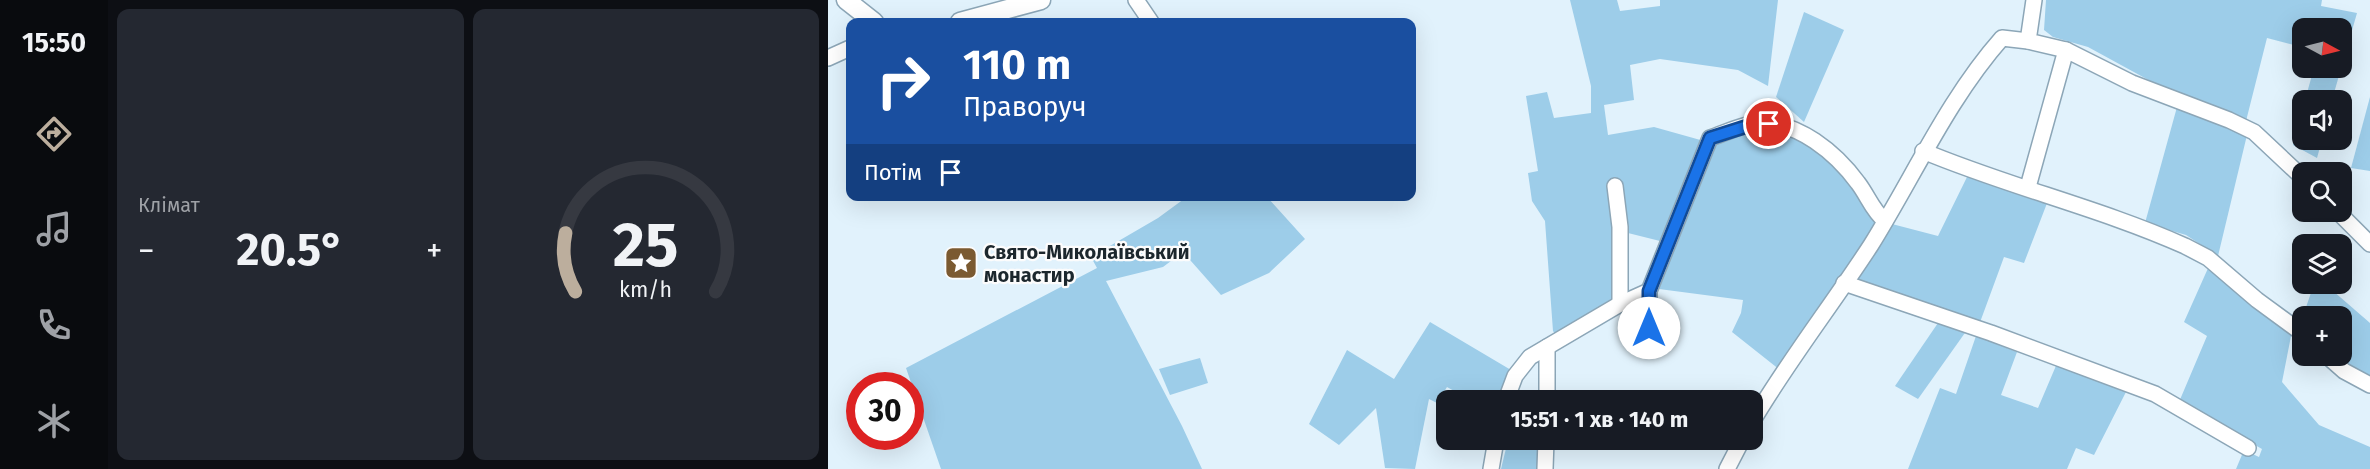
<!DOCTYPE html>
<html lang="uk">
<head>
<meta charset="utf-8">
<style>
	:root { --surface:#171b24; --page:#242831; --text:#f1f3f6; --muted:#9ea1a6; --line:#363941; --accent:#bcae9d }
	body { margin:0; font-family:"Fira Sans",sans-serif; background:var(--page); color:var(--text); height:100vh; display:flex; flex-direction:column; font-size:22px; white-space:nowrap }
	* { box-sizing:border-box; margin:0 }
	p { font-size:20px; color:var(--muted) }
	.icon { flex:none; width:33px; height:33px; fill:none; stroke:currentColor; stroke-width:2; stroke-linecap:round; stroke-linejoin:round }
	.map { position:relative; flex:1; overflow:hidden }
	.drawer { display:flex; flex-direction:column; gap:9px; padding:9px; background:#0d0f14; width:720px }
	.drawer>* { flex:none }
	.guide { position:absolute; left:18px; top:18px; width:570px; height:183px; border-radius:12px; box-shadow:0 6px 24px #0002; background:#1a4fa0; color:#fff; overflow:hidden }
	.needle { width:39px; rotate:97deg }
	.fabs { position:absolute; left:1464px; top:18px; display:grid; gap:12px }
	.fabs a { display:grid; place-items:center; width:60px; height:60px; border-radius:12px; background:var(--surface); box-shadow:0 6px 24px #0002; font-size:30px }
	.speed { position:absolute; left:18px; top:372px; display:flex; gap:12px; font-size:30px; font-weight:700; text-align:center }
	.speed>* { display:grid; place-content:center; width:78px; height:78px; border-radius:50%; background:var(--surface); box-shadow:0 6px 24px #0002; line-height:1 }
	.speed .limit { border:9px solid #d22; background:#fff; color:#111 }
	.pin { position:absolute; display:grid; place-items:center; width:51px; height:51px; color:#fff; margin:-26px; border:3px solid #fff; border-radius:50%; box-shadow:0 2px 6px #0007 }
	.me { position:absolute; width:66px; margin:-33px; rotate:0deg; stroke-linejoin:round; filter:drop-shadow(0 0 4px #0008) }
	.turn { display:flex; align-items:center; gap:21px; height:126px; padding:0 18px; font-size:27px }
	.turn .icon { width:78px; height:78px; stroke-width:2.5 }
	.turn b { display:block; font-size:42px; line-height:51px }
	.then { display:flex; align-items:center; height:57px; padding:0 18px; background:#0003; gap:12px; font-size:22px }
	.big { font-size:45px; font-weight:700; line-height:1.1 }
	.drawer .widget { flex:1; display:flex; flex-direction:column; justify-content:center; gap:9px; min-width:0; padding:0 21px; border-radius:12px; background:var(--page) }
	.drawer .dial { align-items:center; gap:0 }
	.dial svg { height:156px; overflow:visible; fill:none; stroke:var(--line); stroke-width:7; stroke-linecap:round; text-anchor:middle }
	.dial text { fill:var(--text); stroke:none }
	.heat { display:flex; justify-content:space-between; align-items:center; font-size:33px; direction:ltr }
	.drawer .tiles { flex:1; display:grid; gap:9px; grid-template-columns:repeat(2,1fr) }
	.trip { position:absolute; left:608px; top:390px; width:327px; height:60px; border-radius:12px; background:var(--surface); box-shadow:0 6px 24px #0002; font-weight:700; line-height:60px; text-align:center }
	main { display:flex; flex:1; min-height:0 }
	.dock { display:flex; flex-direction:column; width:108px; justify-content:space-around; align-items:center; background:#090b0e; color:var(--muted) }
	.dock .icon { width:42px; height:42px }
	.dock .selected { color:var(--accent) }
	.dock b { font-size:27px; color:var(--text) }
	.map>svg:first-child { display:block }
	.green { fill:#9dcde9 }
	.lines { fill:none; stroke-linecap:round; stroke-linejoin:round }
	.minor-casing { stroke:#8ca6b7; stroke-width:18 }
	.tertiary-casing { stroke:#8ca6b7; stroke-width:21 }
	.minor { stroke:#fff; stroke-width:15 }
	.tertiary { stroke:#fff; stroke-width:18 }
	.route-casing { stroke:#114b97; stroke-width:15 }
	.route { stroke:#1a73e8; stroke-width:10 }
	.labels { text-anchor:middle; stroke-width:4.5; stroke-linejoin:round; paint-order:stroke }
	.poi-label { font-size:20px; font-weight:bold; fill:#1c272d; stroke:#fcfcfc; text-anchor:start }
</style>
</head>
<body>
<main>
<nav class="dock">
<b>15:50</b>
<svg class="icon selected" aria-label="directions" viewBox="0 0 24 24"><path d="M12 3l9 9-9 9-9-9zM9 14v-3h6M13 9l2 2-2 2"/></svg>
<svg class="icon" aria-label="music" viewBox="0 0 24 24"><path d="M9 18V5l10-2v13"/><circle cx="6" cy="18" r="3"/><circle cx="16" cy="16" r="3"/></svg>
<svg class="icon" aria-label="phone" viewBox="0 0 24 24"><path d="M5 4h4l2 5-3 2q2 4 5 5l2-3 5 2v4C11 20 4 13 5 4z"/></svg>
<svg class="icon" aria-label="climate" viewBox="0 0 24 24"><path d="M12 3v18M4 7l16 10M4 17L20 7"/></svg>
</nav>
<section class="drawer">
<div class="tiles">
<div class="widget"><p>Клімат</p>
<div class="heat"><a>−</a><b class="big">20.5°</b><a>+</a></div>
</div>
<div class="widget dial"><svg viewBox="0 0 100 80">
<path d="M14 69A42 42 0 1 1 86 69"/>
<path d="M14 69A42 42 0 0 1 9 39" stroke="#bcae9d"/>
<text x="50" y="56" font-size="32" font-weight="700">25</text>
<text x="50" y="72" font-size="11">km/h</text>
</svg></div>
</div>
</section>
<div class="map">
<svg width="1542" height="469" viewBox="0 0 1542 469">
	<rect width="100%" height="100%" fill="#e1f2fc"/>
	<!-- green -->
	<g class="green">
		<polygon points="742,0 789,0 792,11 832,6 832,0 950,0 940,86 910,70 832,59 802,65 806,100 776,105 780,135 826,127 876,141 836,242 796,232 788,300 728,335 725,331 717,221 704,201 700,173 710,171 698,96 719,92 726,118 763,113 763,86"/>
		<polygon points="1218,0 1494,0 1493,6 1529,13 1504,100 1477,100 1486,68 1514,68 1514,28 1474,28 1474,47 1439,38 1418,121 1348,95 1260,47 1225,37 1216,30"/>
		<polygon points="976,12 1016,30 976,122 948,97"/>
		<polygon points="1542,97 1542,171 1523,168"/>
		<polygon points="1349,107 1419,135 1390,256 1358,235 1317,223"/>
		<polygon points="1474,109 1474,140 1494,140 1489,158 1465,145"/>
		<path d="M929 128C936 128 945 127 952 128 992 137 1032 189 1048 224L952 370 904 332 913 313 915 300 831 289 887 142Z"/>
		<polygon points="1140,175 1221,198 1196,263 1176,257 1151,325 1028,279 1064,224 1110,236"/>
		<polygon points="360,196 439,197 477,239 441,273 393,295 355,252 335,267 278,281 354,426 374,469 113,469 78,368 269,268 263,257 330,218"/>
		<polygon points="1381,266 1464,331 1454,382 1491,425 1542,447 1542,469 1408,469 1416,450 1431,457 1434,449 1351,402 1379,336 1356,322"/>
		<polygon points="1486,284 1497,284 1542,323 1542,382 1509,356 1514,356 1514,316 1475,316"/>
		<polygon points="1112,320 1139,330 1090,399 1067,386"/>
		<polygon points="602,322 683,370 669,400 642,400 619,387 609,403 601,399 587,469 557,468 548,408 511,445 481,424 519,350 566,379"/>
		<polygon points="1148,336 1189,352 1173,395 1210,408 1230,361 1300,388 1266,455 1248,448 1239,469 1080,469 1112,388 1128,394"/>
		<polygon points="372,358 380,383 342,395 331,369"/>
		<polygon points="680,440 714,447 713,469 673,469"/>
	</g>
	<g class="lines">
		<!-- minor casing -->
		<g class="minor-casing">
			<g id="minor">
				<polyline points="308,0 323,22"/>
				<polyline points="1206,0 1200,41 1238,50 1304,83 1401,120 1426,132 1474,177"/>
				<polyline points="0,58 22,48"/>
				<path d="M1095 151C1181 187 1272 208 1357 246L1380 258 1429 300 1474 333"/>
				<polyline points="787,186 792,227 792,304"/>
				<polyline points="1200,187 1238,50"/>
				<polyline points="1510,212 1542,244"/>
				<polyline points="1016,283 1163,333 1327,394 1420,448"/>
				<path d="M821 346V291L882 138C897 133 915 124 931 123 970 121 1008 153 1030 183 1040 196 1044 210 1057 221"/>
				<polyline points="719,347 719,400"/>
				<polyline points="1499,356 1516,371 1542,385"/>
				<polyline points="678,400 687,376 702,357 792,304 821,291"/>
				<path d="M924 422C960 361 1004 305 1043 245 1086 176 1120 99 1174 38L1200 41"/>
				<polyline points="663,469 668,440"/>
				<polyline points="717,469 718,440"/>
				<polyline points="899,469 914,440"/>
			</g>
		</g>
		<!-- tertiary casing -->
		<g class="tertiary-casing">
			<g id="tertiary">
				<polyline points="18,0 46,22"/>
				<polyline points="132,22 213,0"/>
			</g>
		</g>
		<!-- minor -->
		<use href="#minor" class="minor"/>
		<!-- tertiary -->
		<use href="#tertiary" class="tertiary"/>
	</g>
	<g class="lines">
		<!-- route casing -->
		<g class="route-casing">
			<polyline id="route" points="821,328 821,291 882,138 929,123 941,124"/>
		</g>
		<!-- route -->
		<use href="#route" class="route"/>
	</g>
	<!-- icons -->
	<defs>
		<g id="sight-square" transform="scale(1.725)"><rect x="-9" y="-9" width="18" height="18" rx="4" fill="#7b5a31" stroke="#fcfcfc"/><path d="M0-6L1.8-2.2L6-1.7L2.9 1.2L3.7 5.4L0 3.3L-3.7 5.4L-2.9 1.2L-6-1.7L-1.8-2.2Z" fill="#fff"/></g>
	</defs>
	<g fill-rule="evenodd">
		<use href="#sight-square" x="133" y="263"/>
	</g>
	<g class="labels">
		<!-- poi labels -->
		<g class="poi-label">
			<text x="156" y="259">Свято-Миколаївський<tspan x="156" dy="23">монастир</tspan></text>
		</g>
	</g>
</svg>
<div class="fabs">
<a><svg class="needle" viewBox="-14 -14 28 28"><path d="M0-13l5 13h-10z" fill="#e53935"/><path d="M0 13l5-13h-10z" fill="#9ea1a6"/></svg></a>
<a><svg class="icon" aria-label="sound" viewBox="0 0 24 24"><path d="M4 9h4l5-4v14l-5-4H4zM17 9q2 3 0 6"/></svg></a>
<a><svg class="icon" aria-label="search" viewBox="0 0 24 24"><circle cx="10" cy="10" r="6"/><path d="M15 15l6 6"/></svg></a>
<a><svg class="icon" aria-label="layers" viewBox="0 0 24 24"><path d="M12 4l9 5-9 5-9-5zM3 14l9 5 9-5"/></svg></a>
<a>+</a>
</div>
<div class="speed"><div class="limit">30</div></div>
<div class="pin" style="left:941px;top:124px;background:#d93025"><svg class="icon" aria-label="arrive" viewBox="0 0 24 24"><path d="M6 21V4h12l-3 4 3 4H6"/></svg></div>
<svg class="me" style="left:821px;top:328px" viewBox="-20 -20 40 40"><circle r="19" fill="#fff"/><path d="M0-13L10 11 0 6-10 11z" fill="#1a73e8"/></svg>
<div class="trip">15:51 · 1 хв · 140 m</div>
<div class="guide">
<div class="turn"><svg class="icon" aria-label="right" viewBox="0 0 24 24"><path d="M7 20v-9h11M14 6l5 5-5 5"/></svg><div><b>110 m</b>Праворуч</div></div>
<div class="then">Потім<svg class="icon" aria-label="arrive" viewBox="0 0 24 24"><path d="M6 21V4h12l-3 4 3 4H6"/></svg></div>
</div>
</div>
</main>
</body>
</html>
